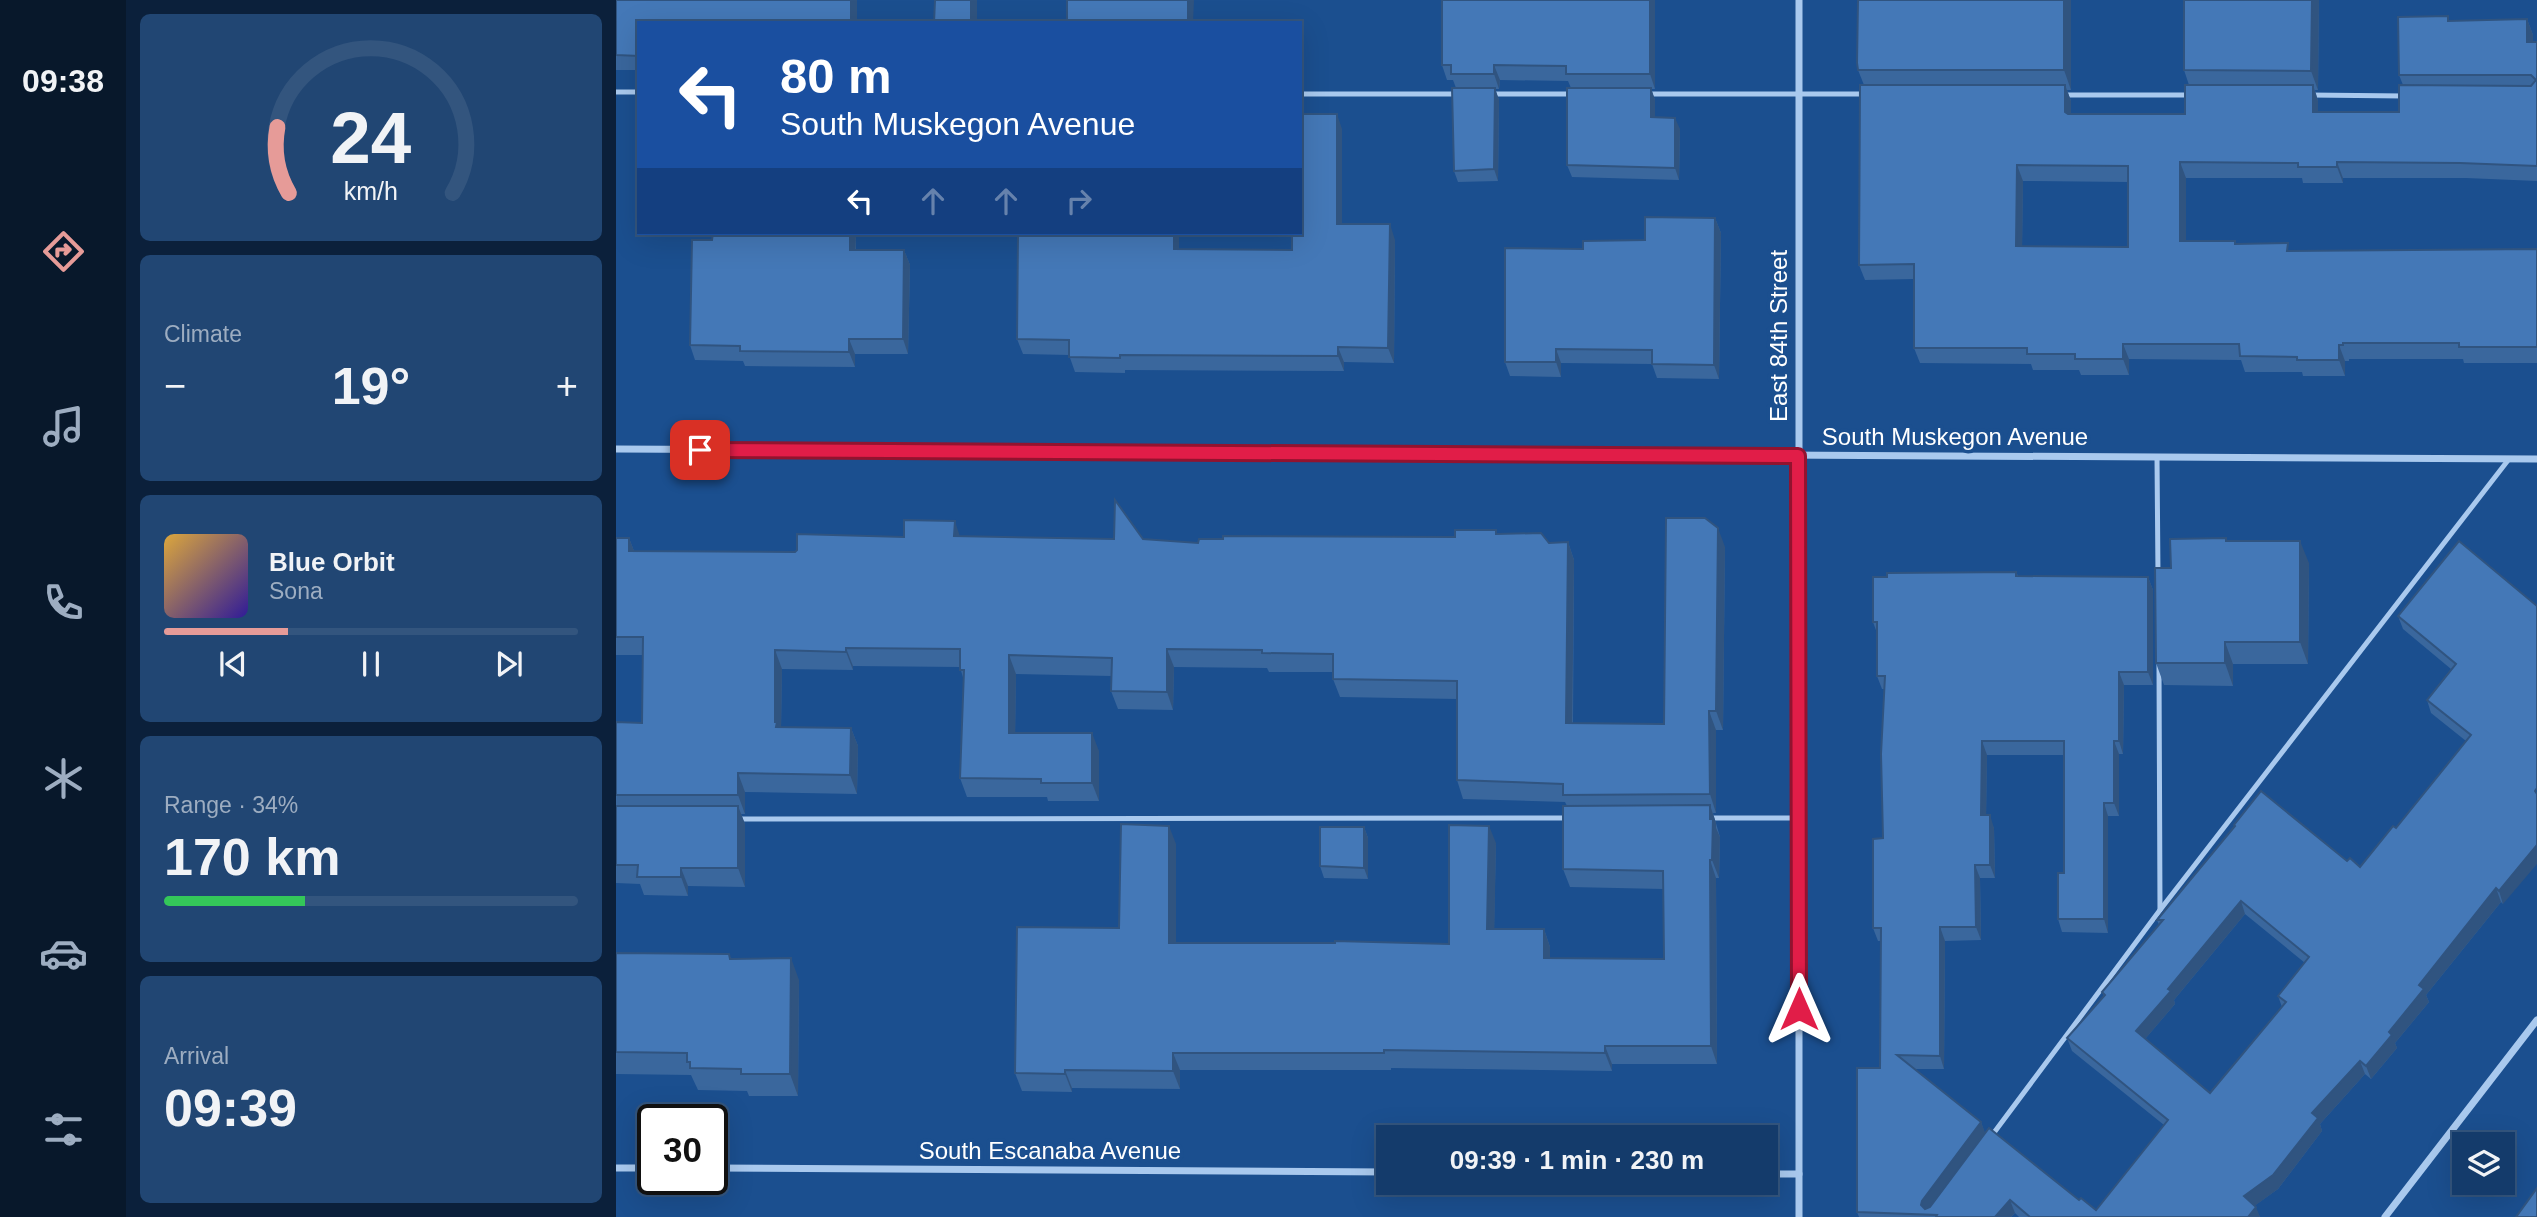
<!DOCTYPE html>
<html lang="en">
<head>
<meta charset="utf-8">
<style>
	:root { --surface:#143b6b; --page:#214673; --text:#f1f3f6; --muted:#9dadc1; --line:#33557e; --accent:#e69b98 }
	body { margin:0; font-family:Arial,sans-serif; background:var(--page); color:var(--text); height:100vh; display:flex; flex-direction:column; font-size:26px; white-space:nowrap }
	* { box-sizing:border-box; margin:0 }
	p { font-size:23px; color:var(--muted) }
	.icon { flex:none; width:38px; height:38px; fill:none; stroke:currentColor; stroke-width:2; stroke-linecap:round; stroke-linejoin:round }
	.map { position:relative; flex:1; overflow:hidden }
	.drawer { display:flex; flex-direction:column; gap:14px; padding:14px; background:#0b203b; width:490px }
	.drawer>* { flex:none }
	.hud { position:absolute; left:21px; top:21px; width:665px; height:214px; border-radius:0px; box-shadow:0 7px 28px #0002,0 0 0 2px var(--line); background:#1a4fa0; color:#fff; overflow:hidden }
	.tools { position:absolute; left:1836px; top:1132px; display:grid; gap:14px }
	.tools a { display:grid; place-items:center; width:63px; height:63px; border-radius:0px; background:var(--surface); box-shadow:0 7px 28px #0002,0 0 0 2px var(--line); font-size:35px }
	.speed { position:absolute; left:21px; top:1104px; display:flex; gap:14px; font-size:35px; font-weight:700; text-align:center }
	.speed>* { display:grid; place-content:center; width:91px; height:91px; border-radius:50%; background:var(--surface); box-shadow:0 7px 28px #0002,0 0 0 2px var(--line); line-height:1 }
	.speed .limit { border:4px solid #111; border-radius:10px; background:#fff; color:#111 }
	.pin { position:absolute; display:grid; place-items:center; width:60px; height:60px; color:#fff; margin:-30px; border-radius:14px; box-shadow:0 4px 10px #0006 }
	.me { position:absolute; width:77px; margin:-38px; rotate:0deg; stroke-linejoin:round; filter:drop-shadow(0 0 5px #0008) }
	.turn { display:flex; align-items:center; gap:24px; height:147px; padding:0 28px; font-size:32px }
	.turn .icon { width:91px; height:91px; stroke-width:2.5 }
	.turn b { display:block; font-size:49px; line-height:60px }
	.lanes { display:flex; align-items:center; height:66px; padding:0 28px; background:#0003; justify-content:center; gap:35px; direction:ltr }
	.lanes .off { opacity:.35 }
	.big { font-size:52px; font-weight:700; line-height:1.1 }
	.drawer .widget { flex:1; display:flex; flex-direction:column; justify-content:center; gap:10px; min-width:0; padding:0 24px; border-radius:10px; background:var(--page) }
	.drawer .dial { align-items:center; gap:0 }
	.dial svg { height:182px; overflow:visible; fill:none; stroke:var(--line); stroke-width:7; stroke-linecap:round; text-anchor:middle }
	.dial text { fill:var(--text); stroke:none }
	.song { display:flex; align-items:center; gap:21px }
	.cover { width:84px; height:84px; border-radius:10px; background:linear-gradient(135deg,hsl(40 70% 55%),hsl(250 70% 35%)) }
	.played { height:7px; border-radius:4px; background:linear-gradient(90deg,var(--accent) 30%,var(--line) 30%) }
	.keys { display:flex; justify-content:space-around; direction:ltr }
	.heat { display:flex; justify-content:space-between; align-items:center; font-size:38px; direction:ltr }
	.charge { height:10px; border-radius:5px; background:linear-gradient(90deg,#34c759 34%,var(--line) 0) }
	.trip { position:absolute; left:760px; top:1125px; width:402px; height:70px; border-radius:0px; background:var(--surface); box-shadow:0 7px 28px #0002,0 0 0 2px var(--line); font-weight:700; line-height:70px; text-align:center }
	main { display:flex; flex:1; min-height:0 }
	.tabs { display:flex; flex-direction:column; width:126px; justify-content:space-around; align-items:center; background:#08182b; color:var(--muted) }
	.tabs .icon { width:49px; height:49px }
	.tabs .selected { color:var(--accent) }
	.tabs b { font-size:32px; color:var(--text) }
	.map>svg:first-child { display:block }
	.lines { fill:none; stroke-linecap:round; stroke-linejoin:round }
	.service { stroke:#a9c9ee; stroke-width:5 }
	.minor { stroke:#a9c9ee; stroke-width:7 }
	.wall { fill:#3a679d; fill-rule:evenodd }
	.shaded-wall { fill:#305480 }
	.building { fill:#4478b7; stroke:#305480; stroke-width:2; fill-rule:evenodd }
	.route-casing { stroke:#92132f; stroke-width:18 }
	.route { stroke:#e11d48; stroke-width:12 }
	.labels { text-anchor:middle; stroke-width:7; stroke-linejoin:round; paint-order:stroke }
	.street-label { font-size:24px; fill:#fff; stroke:#1b4f8f }
</style>
</head>
<body>
<main>
<nav class="tabs">
<b>09:38</b>
<svg class="icon selected" aria-label="directions" viewBox="0 0 24 24"><path d="M12 3l9 9-9 9-9-9zM9 14v-3h6M13 9l2 2-2 2"/></svg>
<svg class="icon" aria-label="music" viewBox="0 0 24 24"><path d="M9 18V5l10-2v13"/><circle cx="6" cy="18" r="3"/><circle cx="16" cy="16" r="3"/></svg>
<svg class="icon" aria-label="phone" viewBox="0 0 24 24"><path d="M5 4h4l2 5-3 2q2 4 5 5l2-3 5 2v4C11 20 4 13 5 4z"/></svg>
<svg class="icon" aria-label="climate" viewBox="0 0 24 24"><path d="M12 3v18M4 7l16 10M4 17L20 7"/></svg>
<svg class="icon" aria-label="car" viewBox="0 0 24 24"><path d="M5 17H2v-5l4-1 3-4h7l3 4 3 1v5h-3M9 17h6M6 11h13"/><circle cx="7" cy="17" r="2"/><circle cx="17" cy="17" r="2"/></svg>
<svg class="icon" aria-label="filters" viewBox="0 0 24 24"><path d="M4 7h16M4 17h16"/><circle cx="9" cy="7" r="2"/><circle cx="15" cy="17" r="2"/></svg>
</nav>
<section class="drawer">
<div class="widget dial"><svg viewBox="0 0 100 80">
<path d="M14 69A42 42 0 1 1 86 69"/>
<path d="M14 69A42 42 0 0 1 9 40" stroke="#e69b98"/>
<text x="50" y="56" font-size="32" font-weight="700">24</text>
<text x="50" y="72" font-size="11">km/h</text>
</svg></div>
<div class="widget"><p>Climate</p>
<div class="heat"><a>−</a><b class="big">19°</b><a>+</a></div>
</div>
<div class="widget">
<div class="song"><i class="cover"></i><div><b>Blue Orbit</b><p>Sona</p></div></div>
<div class="played"></div>
<div class="keys"><svg class="icon" aria-label="previous" viewBox="0 0 24 24"><path d="M18 5L8 12l10 7zM5 5v14"/></svg><svg class="icon" aria-label="pause" viewBox="0 0 24 24"><path d="M8 5v14M16 5v14"/></svg><svg class="icon" aria-label="next" viewBox="0 0 24 24"><path d="M6 5l10 7-10 7zM19 5v14"/></svg></div>
</div>
<div class="widget"><p>Range · 34%</p><b class="big">170 km</b><div class="charge"></div></div>
<div class="widget"><p>Arrival</p><b class="big">09:39</b></div>
</section>
<div class="map">
<svg width="1921" height="1217" viewBox="0 0 1921 1217">
	<rect width="100%" height="100%" fill="#1b4f8f"/>
	<g class="lines">
		<!-- service -->
		<g class="service">
			<polyline points="0,92 23,92"/>
			<polyline points="684,94 843,94"/>
			<polyline points="874,94 955,94"/>
			<polyline points="1032,94 1249,94"/>
			<polyline points="1448,95 1575,95"/>
			<polyline points="1693,95 1788,96"/>
			<polyline points="1541,457 1542,575"/>
			<polyline points="1543,665 1544,910"/>
			<polyline points="1092,818 1183,818"/>
			<polyline points="122,819 952,818"/>
			<polyline points="1374,1138 1544,910 1893,459"/>
		</g>
		<!-- minor -->
		<g class="minor">
			<polyline points="1183,0 1183,1217"/>
			<polyline points="0,449 1921,459"/>
			<polyline points="0,1168 37,1168"/>
			<polyline points="96,1168 772,1172"/>
			<polyline points="1150,1174 1183,1174"/>
			<polyline points="1769,1217 1921,1020"/>
		</g>
	</g>
	<!-- wall -->
	<g class="wall">
		<polygon points="0,0 241,0 241,23 23,23 23,70 0,70"/>
		<polygon points="826,0 1039,0 1039,89 1035,89 1039,100 1039,117 1064,129 1063,180 956,177 951,165 955,88 952,81 884,80 883,89 879,89 883,100 882,181 842,182 838,171 840,88 837,80 831,80 826,65"/>
		<path d="M1242 0H1455V90H1451L1455 101V114H1569L1573 85 1568 70 1703 0 1702 90H1699L1702 101V112H1783L1787 85 1783 75 1833 21 1911 19 1917 35V42H1921V181L1850 178H1727V183H1687L1686 178H1570V241L1620 244 1674 251 1921 249V363H1848L1847 359H1733V361H1729V376H1687L1686 372H1629L1625 360 1513 359V375H1465L1463 370H1417L1415 364 1304 363 1298 348V279L1249 280 1243 265 1248 85 1242 70ZM1407 181 1512 182V247L1406 246Z"/>
		<polygon points="726,129 726,224 779,240 778,363 728,362 728,371 509,370 509,373 459,372 453,355 407,354 401,339 402,233 563,233 563,249 676,250"/>
		<polygon points="1099,218 1105,233 1103,379 1041,378 1036,364 945,363 945,377 894,376 889,362 967,249 1029,240"/>
		<polygon points="240,233 240,250 288,250 294,265 292,354 239,354 239,367 129,366 127,361 79,360 74,345 96,240"/>
		<polygon points="881,534 933,543 952,542 958,560 957,723 1048,724 1109,547 1107,730 1100,730 1100,813 1097,813 1104,837 1103,878 1100,878 1101,1064 996,1064 996,1071 775,1068 775,1070 564,1070 564,1089 456,1088 456,1092 406,1091 399,1073 503,928 560,844 560,943 833,944 880,843 878,929 928,929 934,947 934,958 1048,959 1047,889 954,887 947,869 951,806 949,802 847,799 841,780 841,699 724,697 717,679 717,672 653,672 651,668 558,667 557,710 502,709 495,691 495,676 400,674 399,733 483,751 483,801 432,801 431,797 351,797 344,778 348,681 344,667 237,666 237,670 166,669 165,727 235,728 242,746 241,794 129,792 129,814 125,814 129,824 129,887 72,886 72,896 28,895 24,884 0,883 0,722 26,723 27,655 0,655 0,538 13,538 18,551 179,552 288,537 344,536 527,539 582,543 839,537"/>
		<polygon points="1610,538 1611,541 1693,563 1692,664 1617,664 1617,686 1548,685 1540,663 1555,568"/>
		<path d="M1843 541 1887 904 1885 902 1810 995 1813 1002 1779 1043 1781 1048 1755 1079 1749 1074 1704 1124 1706 1131 1662 1189 1638 1206 1644 1217H1403L1399 1213 1395 1217H1243L1241 1212 1264 1068 1265 941H1262L1257 928 1267 838 1268 689H1266L1261 676V633L1257 622 1271 577 1400 572 1402 576 1532 577 1537 590V685H1508L1507 754H1503V816H1492V933L1446 932 1442 919 1448 873V755H1371L1370 815 1378 828 1379 878H1364L1365 940 1329 941 1328 1069H1298L1365 1122 1369 1134 1463 1200 1480 1210 1548 1125 1456 1051 1451 1038 1488 997 1486 992 1543 925 1541 920 1619 827 1618 825 1731 861 1744 867 1780 828 1850 741 1815 713 1811 700 1835 669 1787 629 1782 616ZM1629 914 1689 963 1662 996 1666 1007 1594 1093 1529 1039 1559 1004 1558 1000Z"/>
		<polygon points="748,827 752,838 752,879 708,878 704,866"/>
		<polygon points="0,953 113,954 115,959 183,980 182,1096 133,1096 131,1091 82,1090 75,1075 0,1074"/>
	</g>
	<!-- shaded-wall -->
	<g class="shaded-wall">
		<rect x="235" y="0" width="6" height="23"/>
		<rect x="355" y="0" width="6" height="23"/>
		<polygon points="572,0 578,0 577,23 572,23"/>
		<polygon points="1034,0 1039,0 1039,89 1034,74"/>
		<polygon points="1448,0 1455,0 1455,90 1448,70"/>
		<polygon points="1696,0 1703,0 1702,90 1695,71"/>
		<polygon points="1911,19 1917,35 1917,58 1911,42"/>
		<polygon points="878,65 884,80 883,89 878,74"/>
		<polygon points="1449,85 1455,101 1455,128 1449,112"/>
		<polygon points="1697,85 1702,101 1702,128 1697,112"/>
		<polygon points="879,88 883,100 882,181 878,169"/>
		<polygon points="1035,88 1039,100 1039,129 1035,117"/>
		<polygon points="721,114 726,129 726,239 721,224"/>
		<polygon points="1059,118 1064,129 1063,180 1059,168"/>
		<polygon points="1564,162 1570,178 1570,256 1564,241"/>
		<polygon points="1721,162 1727,178 1727,183 1721,167"/>
		<polygon points="1401,165 1407,181 1406,262 1400,246"/>
		<polygon points="1099,218 1105,233 1103,379 1098,365"/>
		<polygon points="774,224 779,240 778,363 772,348"/>
		<polygon points="234,233 240,233 239,265 234,250"/>
		<polygon points="558,233 563,233 563,264 558,249"/>
		<polygon points="288,250 294,265 292,354 287,339"/>
		<polygon points="233,339 239,354 239,367 233,352"/>
		<polygon points="1507,344 1513,359 1513,375 1507,359"/>
		<polygon points="1723,345 1729,361 1729,376 1723,360"/>
		<polygon points="722,347 728,362 728,371 722,356"/>
		<polygon points="940,349 945,363 945,377 940,362"/>
		<polygon points="339,521 345,540 338,536"/>
		<polygon points="1102,528 1109,547 1107,730 1100,711"/>
		<polygon points="13,538 20,556 13,551"/>
		<polygon points="1684,541 1693,563 1692,664 1684,642"/>
		<polygon points="952,542 958,560 956,742 950,723"/>
		<polygon points="1532,577 1537,590 1537,685 1532,672"/>
		<polygon points="1609,642 1617,664 1617,686 1609,663"/>
		<polygon points="230,648 237,666 237,670 230,652"/>
		<polygon points="551,649 558,667 557,710 551,692"/>
		<polygon points="159,650 166,669 165,735 159,722"/>
		<polygon points="393,655 400,674 399,751 393,733"/>
		<polygon points="1503,672 1508,685 1507,754 1503,741"/>
		<polygon points="1093,711 1100,730 1100,813 1094,794"/>
		<polygon points="235,728 242,746 241,794 234,775"/>
		<polygon points="476,733 483,751 483,801 476,783"/>
		<polygon points="1366,741 1371,755 1370,828 1365,815"/>
		<polygon points="1498,741 1503,754 1503,816 1498,803"/>
		<polygon points="122,773 129,792 129,814 122,795"/>
		<polygon points="1488,803 1492,816 1492,933 1488,919"/>
		<polygon points="1094,805 1100,823 1100,828 1104,837 1103,878 1096,860"/>
		<polygon points="122,806 129,824 129,887 122,868"/>
		<polygon points="1374,815 1378,828 1379,878 1374,865"/>
		<polygon points="553,826 560,844 560,961 553,943"/>
		<polygon points="873,826 880,843 878,947 871,929"/>
		<polygon points="748,827 752,838 752,879 748,868"/>
		<polygon points="1921,845 1921,864 1887,904 1883,891"/>
		<polygon points="1094,860 1100,878 1101,1064 1095,1046"/>
		<polygon points="1359,865 1364,878 1365,940 1360,927"/>
		<polygon points="65,868 72,886 72,896 65,877"/>
		<polygon points="1880,888 1885,902 1810,995 1813,1002 1779,1043 1781,1048 1755,1079 1750,1066 1803,985"/>
		<polygon points="1625,901 1629,914 1558,1000 1559,1004 1524,1045 1520,1031 1552,989"/>
		<polygon points="1324,927 1329,941 1328,1069 1324,1056"/>
		<polygon points="928,929 934,947 934,976 928,958"/>
		<polygon points="175,958 183,980 182,1096 174,1074"/>
		<polygon points="989,1046 996,1064 996,1071 989,1053"/>
		<polygon points="557,1053 564,1070 564,1089 557,1071"/>
		<polygon points="1744,1061 1749,1074 1704,1124 1706,1131 1662,1189 1633,1210 1628,1196 1696,1113"/>
		<polygon points="449,1070 456,1088 456,1092 449,1074"/>
		<polygon points="1365,1122 1370,1135 1311,1215 1305,1205 1306,1201"/>
		<polygon points="1394,1200 1399,1213 1395,1217 1379,1217"/>
		<polygon points="1640,1207 1644,1217 1632,1217"/>
	</g>
	<!-- building -->
	<g class="building">
		<polygon points="0,0 235,0 235,23 23,23 23,56 0,55"/>
		<polygon points="319,0 355,0 355,23 318,23"/>
		<rect x="451" y="0" width="121" height="23"/>
		<polygon points="826,0 1034,0 1034,74 950,74 950,66 878,65 878,74 835,74 835,65 826,65"/>
		<polygon points="1242,0 1448,0 1448,70 1242,70 1241,63"/>
		<polygon points="1568,0 1696,0 1695,71 1568,70"/>
		<path d="M1832 16V21L1911 19V42H1921V166L1844 163 1721 162V167H1682V163L1564 162V241H1619V244L1672 243 1671 251 1921 249V347H1843V343H1727V345H1723V360H1681V357L1624 356 1623 344H1507V359H1459V354H1411V348H1298V264L1243 265 1244 85H1449V112L1452 114H1569V85H1697V112H1783V85L1915 86 1920 80 1915 75H1783L1782 17ZM1401 165 1512 166V247L1400 246Z"/>
		<polygon points="836,88 879,88 878,169 838,171"/>
		<polygon points="951,88 1035,88 1035,117 1059,118 1059,168 951,165"/>
		<polygon points="684,114 721,114 721,224 774,224 772,348 722,347 722,356 504,355 504,358 453,357 453,340 401,339 402,233 558,233 558,249 676,250 676,233 684,233"/>
		<polygon points="1029,217 1099,218 1098,365 1036,364 1036,350 940,349 940,362 889,362 889,248 967,249 967,241 1029,240"/>
		<polygon points="97,233 234,233 234,250 288,250 287,339 233,339 233,352 124,351 124,346 74,345 76,240 96,240"/>
		<polygon points="499,500 527,539 582,543 583,539 607,539 607,536 839,537 839,530 880,530 880,534 925,533 933,543 952,542 950,723 1048,724 1050,518 1089,518 1102,528 1100,711 1093,711 1094,794 947,795 947,784 841,780 841,681 717,679 717,654 646,653 646,650 551,649 551,692 495,691 496,658 393,655 393,733 476,733 476,783 425,783 425,779 344,778 348,670 344,670 344,649 230,648 230,652 159,650 159,722 161,722 160,727 235,728 234,775 122,773 122,795 0,795 0,722 26,723 27,637 0,637 0,538 13,538 13,551 179,552 181,550 181,534 288,537 288,520 339,521 338,536 498,539"/>
		<polygon points="1610,538 1610,541 1684,541 1684,642 1609,642 1609,663 1540,663 1539,568 1555,568 1554,539"/>
		<path d="M1843 541 1921 606V788L1919 791 1921 794V845L1883 891 1880 888 1803 985 1808 989 1773 1032 1776 1035 1750 1066 1744 1061 1696 1113 1702 1118 1657 1175 1628 1196 1640 1207 1632 1217H1414L1394 1200 1379 1217H1320L1321 1215 1241 1212V1068H1264L1265 928H1257V839L1267 838 1265 754 1269 676H1261V622H1257V577H1271V573L1400 572V576L1532 577V672H1503V741H1498V803H1488V919H1442V873H1448V741H1366L1365 815H1374V865H1359L1360 927H1324V1056L1281 1055 1365 1122 1306 1201 1305 1205 1309 1209 1314 1207 1373 1128 1463 1200 1465 1198 1480 1210 1552 1120 1451 1038 1489 995 1486 992 1547 920H1541L1619 826 1618 825 1645 791 1731 861 1734 858 1744 867 1777 826 1780 828 1855 735 1811 700 1840 664 1782 616ZM1625 901 1693 957 1662 996 1670 1002 1594 1093 1520 1031 1555 991 1552 989Z"/>
		<polygon points="1094,805 1094,819 1097,819 1096,860 1094,860 1095,1046 989,1046 989,1053 768,1050 768,1053 557,1053 557,1071 449,1070 449,1074 399,1073 401,927 503,928 505,824 553,826 553,943 719,943 719,941 833,944 833,825 873,826 871,929 928,929 928,958 1048,959 1047,871 947,869 947,806"/>
		<polygon points="0,806 122,806 122,868 65,868 65,877 21,877 22,865 0,865"/>
		<polygon points="704,827 748,827 748,868 704,866"/>
		<polygon points="0,953 113,954 114,959 175,958 174,1074 125,1074 125,1069 74,1068 74,1062 71,1062 71,1053 0,1052"/>
		<polygon points="1921,1188 1921,1217 1900,1217"/>
	</g>
	<g class="lines">
		<!-- route casing -->
		<g class="route-casing">
			<polyline id="route" points="84,450 1182,456 1183,1009"/>
		</g>
		<!-- route -->
		<use href="#route" class="route"/>
	</g>
	<g class="labels">
		<!-- street labels -->
		<g class="street-label">
			<text transform="translate(1163 336) rotate(-90)" y="8">East 84th Street</text>
			<text x="1339" y="445">South Muskegon Avenue</text>
			<text x="434" y="1159">South Escanaba Avenue</text>
		</g>
	</g>
</svg>
<div class="tools">
<a><svg class="icon" aria-label="layers" viewBox="0 0 24 24"><path d="M12 4l9 5-9 5-9-5zM3 14l9 5 9-5"/></svg></a>
</div>
<div class="speed"><div class="limit">30</div></div>
<div class="pin" style="left:84px;top:450px;background:#d93025"><svg class="icon" aria-label="arrive" viewBox="0 0 24 24"><path d="M6 21V4h12l-3 4 3 4H6"/></svg></div>
<svg class="me" style="left:1183px;top:1009px" viewBox="-20 -20 40 40"><path d="M0-17L14 15 0 8-14 15z" fill="#e11d48" stroke="#fff" stroke-width="4"/></svg>
<div class="trip">09:39 · 1 min · 230 m</div>
<div class="hud">
<div class="turn"><svg class="icon" aria-label="left" viewBox="0 0 24 24"><path d="M17 20v-9H6M10 6l-5 5 5 5"/></svg><div><b>80 m</b>South Muskegon Avenue</div></div>
<div class="lanes"><svg class="icon" aria-label="left" viewBox="0 0 24 24"><path d="M17 20v-9H6M10 6l-5 5 5 5"/></svg><svg class="icon off" aria-label="ahead" viewBox="0 0 24 24"><path d="M12 20V5M6 11l6-6 6 6"/></svg><svg class="icon off" aria-label="ahead" viewBox="0 0 24 24"><path d="M12 20V5M6 11l6-6 6 6"/></svg><svg class="icon off" aria-label="right" viewBox="0 0 24 24"><path d="M7 20v-9h11M14 6l5 5-5 5"/></svg></div>
</div>
</div>
</main>
</body>
</html>
